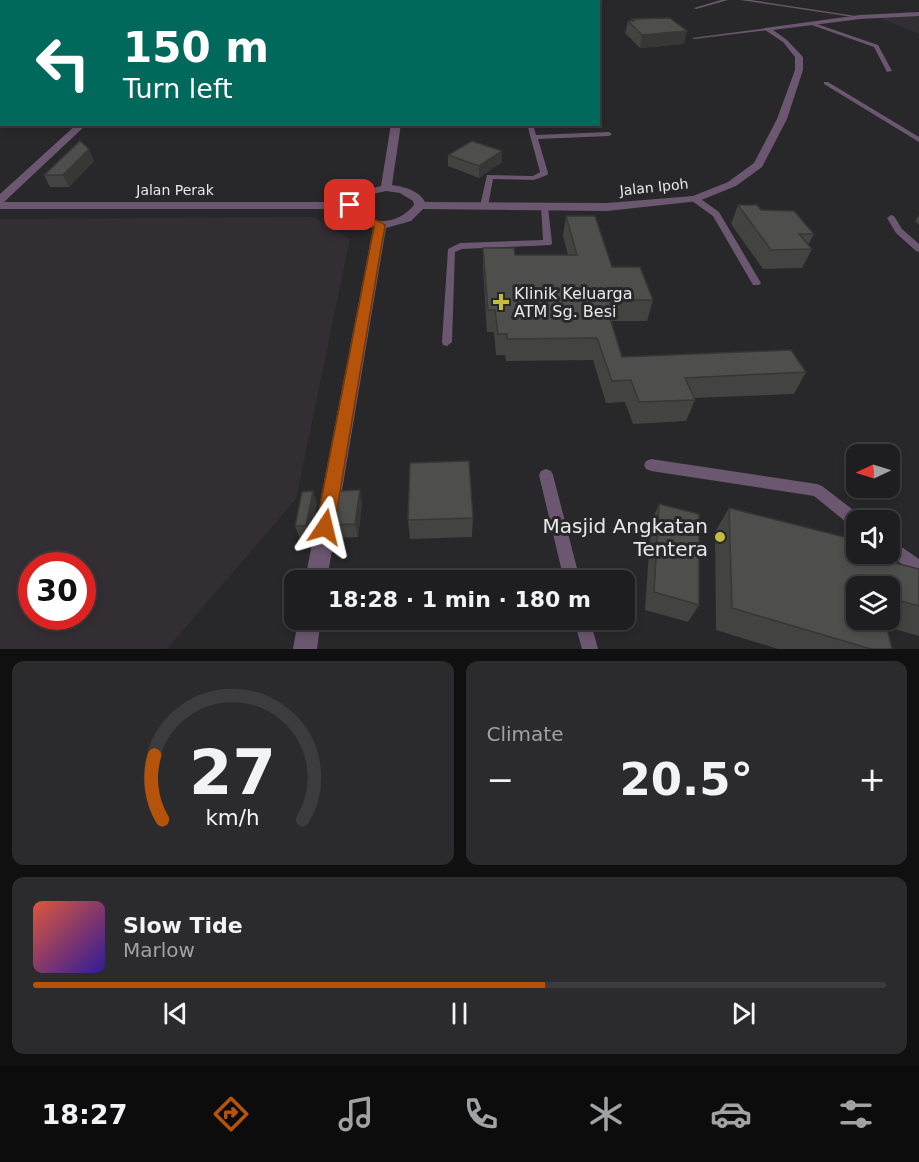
<!DOCTYPE html>
<html lang="en">
<head>
<meta charset="utf-8">
<style>
	:root { --surface:#1e1d1f; --page:#2b2a2c; --text:#f1f3f6; --muted:#a1a2a4; --line:#3c3b3d; --accent:#b45309 }
	body { margin:0; font-family:"DejaVu Sans",sans-serif; background:var(--page); color:var(--text); height:100vh; display:flex; flex-direction:column; font-size:22px; white-space:nowrap }
	* { box-sizing:border-box; margin:0 }
	p { font-size:20px; color:var(--muted) }
	.icon { flex:none; width:33px; height:33px; fill:none; stroke:currentColor; stroke-width:2; stroke-linecap:round; stroke-linejoin:round }
	.map { position:relative; height:649px; overflow:hidden }
	.panel { display:flex; flex-direction:column; gap:12px; padding:12px; background:#101011; flex:1 }
	.panel>* { flex:none }
	.top-card { position:absolute; left:0px; top:0px; width:600px; height:126px; box-shadow:0 3px 9px #0003,0 0 0 2px var(--line); background:#00695c; color:#fff; overflow:hidden }
	.needle { width:39px; rotate:266deg }
	.buttons { position:absolute; left:846px; top:444px; display:grid; gap:12px }
	.buttons a { display:grid; place-items:center; width:54px; height:54px; border-radius:12px; background:var(--surface); box-shadow:0 3px 9px #0003,0 0 0 2px var(--line); font-size:30px }
	.speed { position:absolute; left:18px; top:552px; display:flex; gap:12px; font-size:30px; font-weight:700; text-align:center }
	.speed>* { display:grid; place-content:center; width:78px; height:78px; border-radius:50%; background:var(--surface); box-shadow:0 3px 9px #0003,0 0 0 2px var(--line); line-height:1 }
	.speed .limit { border:9px solid #d22; background:#fff; color:#111 }
	.pin { position:absolute; display:grid; place-items:center; width:51px; height:51px; color:#fff; margin:-26px; border-radius:12px; box-shadow:0 3px 9px #0006 }
	.me { position:absolute; width:66px; margin:-33px; rotate:10deg; stroke-linejoin:round; filter:drop-shadow(0 0 4px #0008) }
	.turn { display:flex; align-items:center; gap:21px; height:126px; padding:0 24px; font-size:27px }
	.turn .icon { width:78px; height:78px; stroke-width:2.5 }
	.turn b { display:block; font-size:42px; line-height:51px }
	.big { font-size:45px; font-weight:700; line-height:1.1 }
	.panel .tile { flex:1; display:flex; flex-direction:column; justify-content:center; gap:9px; min-width:0; padding:0 21px; border-radius:12px; background:var(--page) }
	.panel .dial { align-items:center; gap:0 }
	.dial svg { height:156px; overflow:visible; fill:none; stroke:var(--line); stroke-width:7; stroke-linecap:round; text-anchor:middle }
	.dial text { fill:var(--text); stroke:none }
	.song { display:flex; align-items:center; gap:18px }
	.cover { width:72px; height:72px; border-radius:9px; background:linear-gradient(135deg,hsl(10 70% 55%),hsl(250 70% 35%)) }
	.played { height:6px; border-radius:3px; background:linear-gradient(90deg,var(--accent) 60%,var(--line) 60%) }
	.keys { display:flex; justify-content:space-around; direction:ltr }
	.heat { display:flex; justify-content:space-between; align-items:center; font-size:33px; direction:ltr }
	.panel .tiles { flex:1; display:grid; gap:12px; grid-template-columns:1fr 1fr }
	.tile:last-child { grid-column:span 2 }
	.trip { position:absolute; left:284px; top:570px; width:351px; height:60px; border-radius:12px; background:var(--surface); box-shadow:0 3px 9px #0003,0 0 0 2px var(--line); font-weight:700; line-height:60px; text-align:center }
	.tab-bar { display:flex; height:96px; justify-content:space-around; align-items:center; background:#0c0c0c; color:var(--muted) }
	.tab-bar .icon { width:42px; height:42px }
	.tab-bar .selected { color:var(--accent) }
	.tab-bar b { font-size:27px; color:var(--text) }
	.map>svg:first-child { display:block }
	.built { fill:#332d34; fill-rule:evenodd }
	.lines { fill:none; stroke-linecap:round; stroke-linejoin:round }
	.service { fill:#6b576f; fill-rule:evenodd }
	.minor { fill:#6b576f; fill-rule:evenodd }
	.wall { fill:#434341; fill-rule:evenodd }
	.shaded-wall { fill:#373735 }
	.building { fill:#4e4e4c; stroke:#373735; stroke-width:1.5 }
	.route { fill:#b45309; stroke:#753606; stroke-width:1.5 }
	.poi-dot { fill:#c4bc3d; stroke:#282729; stroke-width:2 }
	.labels { text-anchor:middle; stroke-width:6; stroke-linejoin:round; paint-order:stroke }
	.far-street-label { font-size:14px; fill:#e9e8ea; stroke:#282729 }
	.poi-label { font-size:16px; fill:#e9e8ea; stroke:#282729; text-anchor:start }
	.near-poi-label { font-size:20px; fill:#e9e8ea; stroke:#282729; text-anchor:end }
</style>
</head>
<body>
<div class="map">
<svg width="919" height="649" viewBox="0 0 919 649">
	<rect width="100%" height="100%" fill="#282729"/>
	<!-- built -->
	<g class="built">
		<polygon points="919,13 919,34 873,15"/>
		<path d="M314 217 350 239 296 499 167 649H0V219ZM32 566H82V616H32Z"/>
	</g>
	<g class="lines">
		<!-- service -->
		<g class="service">
			<polygon points="461,0 465,0 460,2"/>
			<polygon points="721,0 728,0 696,9 694,8"/>
			<polygon points="740,0 751,0 862,17 860,18"/>
			<polygon points="811,22 878,45 892,71 887,72 874,47 809,24"/>
			<polygon points="767,28 769,30 694,39 692,38"/>
			<polygon points="824,82 828,82 919,137 919,142 824,84"/>
			<polygon points="527,124 533,124 536,135 609,132 612,134 609,136 538,139 548,173 547,175 534,180 493,179 488,206 487,208 481,208 480,206 487,175 533,176 540,172"/>
			<polygon points="692,197 698,197 719,212 761,283 759,285 753,285 713,216 692,201"/>
			<polygon points="541,205 544,205 548,207 552,243 551,245 462,249 455,252 452,342 447,346 443,345 442,342 448,249 460,243 543,240"/>
			<polygon points="891,215 894,216 902,229 919,244 919,252 916,251 896,233 887,218"/>
			<polygon points="651,459 817,484 822,486 861,516 863,520 856,520 856,527 851,526 814,496 651,471 646,469 644,465 646,461"/>
			<polygon points="546,469 551,471 553,475 580,580 564,580 539,475 541,471"/>
			<polygon points="890,539 919,559 919,575 914,573 888,554 890,554"/>
			<polygon points="574,620 590,620 598,649 582,649"/>
		</g>
		<!-- minor -->
		<g class="minor">
			<rect x="413" y="0" width="6" height="2"/>
			<path d="M919 12V16L860 19 773 30 787 40 803 57V70L787 119 762 167 736 186 699 201 607 211 423 209 411 221 386 228 327 580H305L373 228C361 226 347 222 345 209H0V194L77 124H87L4 202H347L353 193 381 186 391 124H401L392 185C404 187 419 190 425 202L607 203 693 196 728 182 754 163 777 119 795 70V57L783 42 765 30V28L860 15ZM386 191 400 193 413 201 414 205C399 223 377 226 358 213L356 205 361 197Z"/>
			<polygon points="298,620 321,620 317,649 293,649"/>
		</g>
	</g>
	<!-- wall -->
	<g class="wall">
		<polygon points="0,0 137,0 2,2 2,43 0,43"/>
		<polygon points="632,19 684,44 640,48 625,33 628,21 631,21"/>
		<polygon points="448,155 502,162 479,178 448,166"/>
		<polygon points="94,161 69,187 50,187 44,175"/>
		<polygon points="738,205 761,210 814,234 808,245 812,249 802,268 763,269 731,224"/>
		<polygon points="919,215 919,225 915,221"/>
		<polygon points="566,216 612,267 653,300 647,321 612,321 611,324 622,357 806,372 794,394 694,398 695,400 686,421 633,424 625,402 606,403 593,360 506,361 505,355 496,355 494,332 487,332 483,268 483,248 515,255 568,255 563,236"/>
		<polygon points="313,491 317,504 311,538 300,539 295,526"/>
		<polygon points="362,504 358,537 336,538 333,525"/>
		<polygon points="659,504 699,605 688,622 645,610 651,523"/>
		<path d="M729 508 871 557 919 569V636L887 627 871 649H778L716 630 715 532ZM890 586V620H856Z"/>
		<polygon points="473,518 472,537 410,539 408,520"/>
	</g>
	<!-- shaded-wall -->
	<g class="shaded-wall">
		<polygon points="121,0 137,0 135,2 118,2"/>
		<polygon points="238,0 247,0 246,2 237,2"/>
		<polygon points="687,31 684,44 640,48 642,35"/>
		<polygon points="2,76 2,92 0,93 0,77"/>
		<polygon points="89,149 94,161 69,187 63,175"/>
		<polygon points="502,151 502,162 479,178 479,166"/>
		<polygon points="360,490 362,504 358,537 355,524"/>
		<polygon points="313,491 317,504 311,538 306,526"/>
	</g>
	<!-- building -->
	<g class="building">
		<polygon points="0,0 121,0 118,2 2,2 2,33 0,33"/>
		<polygon points="201,0 238,0 237,2 199,2"/>
		<polygon points="485,0 577,0 578,2 486,1"/>
		<polygon points="670,18 687,31 642,35 628,21 634,21 632,19"/>
		<polygon points="2,51 2,76 0,77 0,52"/>
		<rect x="0" y="91" width="2" height="15"/>
		<polygon points="80,141 89,149 63,175 44,175"/>
		<polygon points="472,141 502,151 479,166 448,155"/>
		<polygon points="738,205 757,205 761,210 794,211 814,234 799,234 812,249 771,250"/>
		<polygon points="566,216 595,216 612,267 640,267 653,300 609,300 613,315 609,315 622,357 791,350 806,372 685,378 695,400 639,402 631,380 612,381 597,338 507,339 507,334 498,334 495,310 488,310 483,248 514,248 515,255 577,255"/>
		<polygon points="469,461 473,518 408,520 410,463"/>
		<polygon points="360,490 355,524 333,525 339,491"/>
		<polygon points="313,491 306,526 295,526 302,492"/>
		<polygon points="659,504 699,514 699,605 654,592"/>
		<polygon points="729,508 856,540 856,554 871,554 871,557 919,569 919,606 890,598 890,586 856,586 856,620 885,620 892,649 871,649 732,608"/>
	</g>
	<!-- route -->
	<path class="route" d="M350 202 354 203C365 228 368 212 385 225L334 527 332 533 325 535 318 533 316 527 374 227C359 223 348 222 345 205Z"/>
	<!-- markers -->
	<g class="poi-dot">
		<path d="M498 293h6v6h6v6h-6v6h-6v-6h-6v-6h6z"/>
		<circle cx="720" cy="537" r="6"/>
	</g>
	<g class="labels">
		<!-- far-street labels -->
		<g class="far-street-label">
			<text transform="translate(654 187) rotate(-6)" y="5">Jalan Ipoh</text>
			<text x="175" y="195">Jalan Perak</text>
		</g>
		<!-- poi labels -->
		<g class="poi-label">
			<text x="514" y="299">Klinik Keluarga<tspan x="514" dy="18">ATM Sg. Besi</tspan></text>
		</g>
		<!-- near-poi labels -->
		<g class="near-poi-label">
			<text x="708" y="533">Masjid Angkatan<tspan x="708" dy="23">Tentera</tspan></text>
		</g>
	</g>
</svg>
<div class="buttons">
<a><svg class="needle" viewBox="-14 -14 28 28"><path d="M0-13l5 13h-10z" fill="#e53935"/><path d="M0 13l5-13h-10z" fill="#a1a2a4"/></svg></a>
<a><svg class="icon" aria-label="sound" viewBox="0 0 24 24"><path d="M4 9h4l5-4v14l-5-4H4zM17 9q2 3 0 6"/></svg></a>
<a><svg class="icon" aria-label="layers" viewBox="0 0 24 24"><path d="M12 4l9 5-9 5-9-5zM3 14l9 5 9-5"/></svg></a>
</div>
<div class="speed"><div class="limit">30</div></div>
<div class="pin" style="left:350px;top:205px;background:#d93025"><svg class="icon" aria-label="arrive" viewBox="0 0 24 24"><path d="M6 21V4h12l-3 4 3 4H6"/></svg></div>
<svg class="me" style="left:325px;top:527px" viewBox="-20 -20 40 40"><path d="M0-17L14 15 0 8-14 15z" fill="#b45309" stroke="#fff" stroke-width="4"/></svg>
<div class="trip">18:28 · 1 min · 180 m</div>
<div class="top-card">
<div class="turn"><svg class="icon" aria-label="left" viewBox="0 0 24 24"><path d="M17 20v-9H6M10 6l-5 5 5 5"/></svg><div><b>150 m</b>Turn left</div></div>
</div>
</div>
<section class="panel">
<div class="tiles">
<div class="tile dial"><svg viewBox="0 0 100 80">
<path d="M14 69A42 42 0 1 1 86 69"/>
<path d="M14 69A42 42 0 0 1 10 36" stroke="#b45309"/>
<text x="50" y="56" font-size="32" font-weight="700">27</text>
<text x="50" y="72" font-size="11">km/h</text>
</svg></div>
<div class="tile"><p>Climate</p>
<div class="heat"><a>−</a><b class="big">20.5°</b><a>+</a></div>
</div>
<div class="tile">
<div class="song"><i class="cover"></i><div><b>Slow Tide</b><p>Marlow</p></div></div>
<div class="played"></div>
<div class="keys"><svg class="icon" aria-label="previous" viewBox="0 0 24 24"><path d="M18 5L8 12l10 7zM5 5v14"/></svg><svg class="icon" aria-label="pause" viewBox="0 0 24 24"><path d="M8 5v14M16 5v14"/></svg><svg class="icon" aria-label="next" viewBox="0 0 24 24"><path d="M6 5l10 7-10 7zM19 5v14"/></svg></div>
</div>
</div>
</section>
<nav class="tab-bar">
<b>18:27</b>
<svg class="icon selected" aria-label="directions" viewBox="0 0 24 24"><path d="M12 3l9 9-9 9-9-9zM9 14v-3h6M13 9l2 2-2 2"/></svg>
<svg class="icon" aria-label="music" viewBox="0 0 24 24"><path d="M9 18V5l10-2v13"/><circle cx="6" cy="18" r="3"/><circle cx="16" cy="16" r="3"/></svg>
<svg class="icon" aria-label="phone" viewBox="0 0 24 24"><path d="M5 4h4l2 5-3 2q2 4 5 5l2-3 5 2v4C11 20 4 13 5 4z"/></svg>
<svg class="icon" aria-label="climate" viewBox="0 0 24 24"><path d="M12 3v18M4 7l16 10M4 17L20 7"/></svg>
<svg class="icon" aria-label="car" viewBox="0 0 24 24"><path d="M5 17H2v-5l4-1 3-4h7l3 4 3 1v5h-3M9 17h6M6 11h13"/><circle cx="7" cy="17" r="2"/><circle cx="17" cy="17" r="2"/></svg>
<svg class="icon" aria-label="filters" viewBox="0 0 24 24"><path d="M4 7h16M4 17h16"/><circle cx="9" cy="7" r="2"/><circle cx="15" cy="17" r="2"/></svg>
</nav>
</body>
</html>
